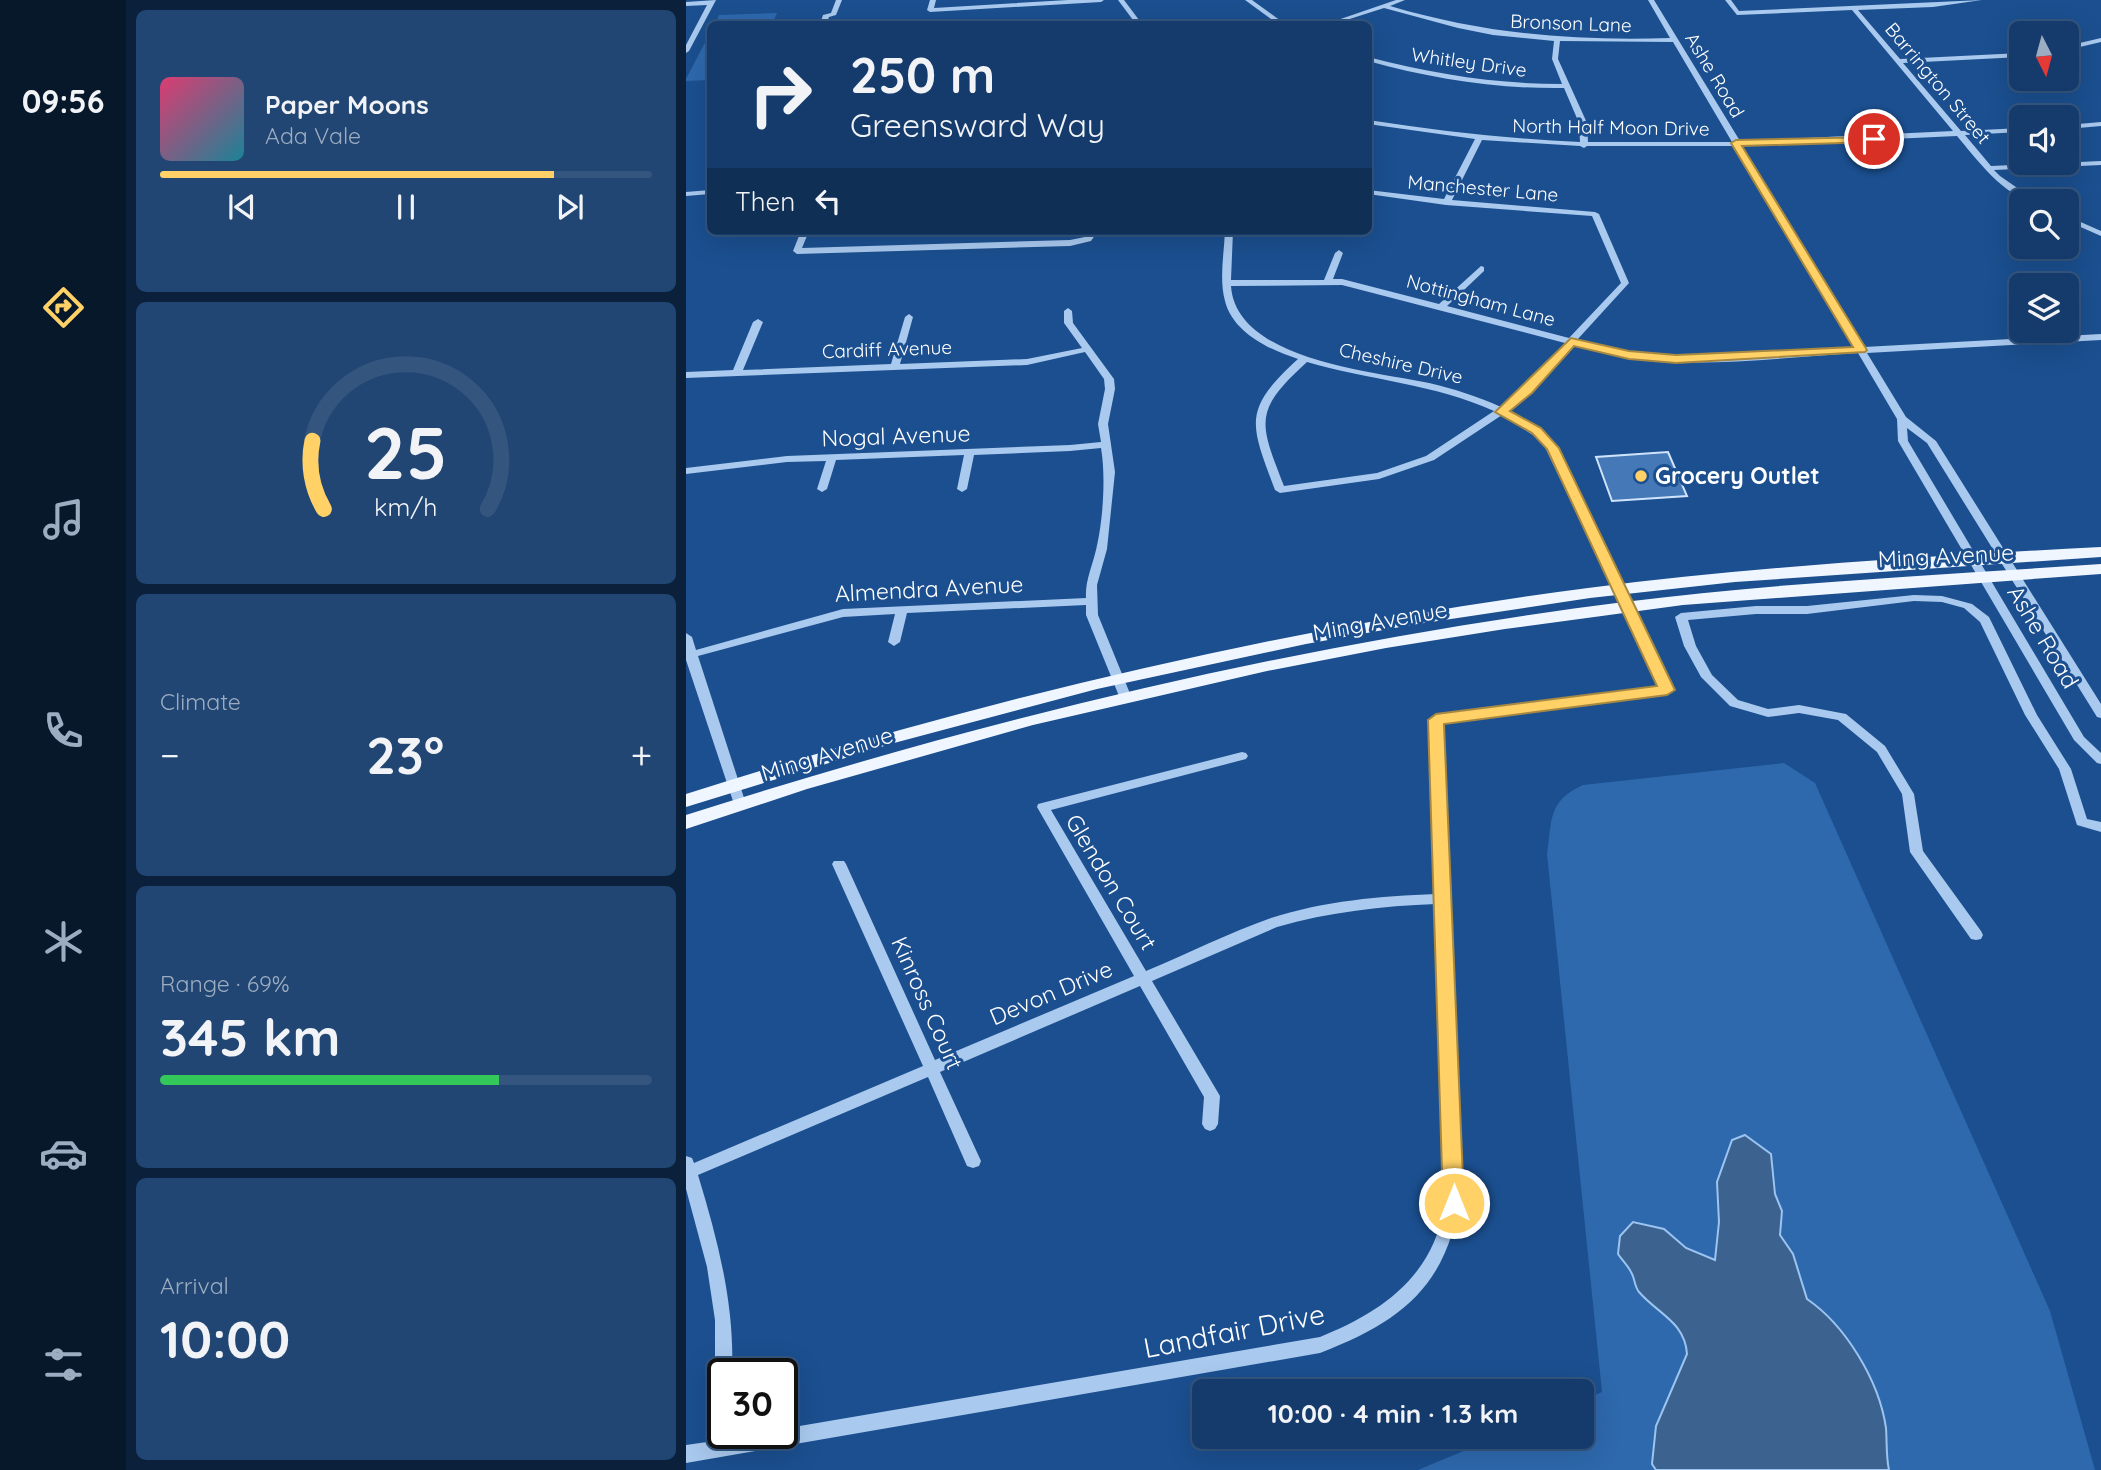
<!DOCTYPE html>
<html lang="en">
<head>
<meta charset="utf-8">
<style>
	:root { --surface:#143b6b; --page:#214673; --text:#f1f3f6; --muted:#9dadc1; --line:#33557e; --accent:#ffd166 }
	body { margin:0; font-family:Quicksand,sans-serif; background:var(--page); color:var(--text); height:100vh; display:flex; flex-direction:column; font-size:26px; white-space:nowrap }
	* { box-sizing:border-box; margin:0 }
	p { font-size:23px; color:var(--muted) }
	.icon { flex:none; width:38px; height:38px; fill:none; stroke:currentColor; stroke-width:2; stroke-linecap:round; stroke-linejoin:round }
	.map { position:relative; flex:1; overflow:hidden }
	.panel { display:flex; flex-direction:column; gap:10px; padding:10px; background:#0b203b; width:560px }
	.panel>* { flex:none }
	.banner { position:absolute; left:21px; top:21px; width:665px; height:214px; border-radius:10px; box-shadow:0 7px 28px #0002,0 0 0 2px var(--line); background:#143b6b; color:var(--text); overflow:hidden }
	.needle { width:46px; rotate:174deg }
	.fabs { position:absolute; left:1323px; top:21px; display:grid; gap:14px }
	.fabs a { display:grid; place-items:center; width:70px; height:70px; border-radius:10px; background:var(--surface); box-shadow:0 7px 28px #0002,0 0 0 2px var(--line); font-size:35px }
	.speed { position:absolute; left:21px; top:1358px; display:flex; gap:14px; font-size:35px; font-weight:700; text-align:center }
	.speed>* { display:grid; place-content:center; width:91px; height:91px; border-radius:50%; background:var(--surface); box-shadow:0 7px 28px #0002,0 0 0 2px var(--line); line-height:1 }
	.speed .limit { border:4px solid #111; border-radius:10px; background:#fff; color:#111 }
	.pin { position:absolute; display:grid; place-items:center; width:60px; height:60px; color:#fff; margin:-30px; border:4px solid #fff; border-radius:50%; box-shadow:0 2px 7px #0007 }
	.me { position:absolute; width:77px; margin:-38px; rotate:0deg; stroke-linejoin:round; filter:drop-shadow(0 0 5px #0008) }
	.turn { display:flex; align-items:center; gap:24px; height:147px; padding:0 28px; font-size:32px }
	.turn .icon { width:91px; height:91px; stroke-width:2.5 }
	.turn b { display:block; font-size:49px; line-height:60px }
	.then { display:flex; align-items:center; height:66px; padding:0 28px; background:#0003; gap:14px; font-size:26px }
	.big { font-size:52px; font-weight:800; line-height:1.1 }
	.panel .card { flex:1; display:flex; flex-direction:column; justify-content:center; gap:10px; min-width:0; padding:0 24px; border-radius:10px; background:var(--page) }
	.panel .dial { align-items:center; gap:0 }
	.dial svg { height:182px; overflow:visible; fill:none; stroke:var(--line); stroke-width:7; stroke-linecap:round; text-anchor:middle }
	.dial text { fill:var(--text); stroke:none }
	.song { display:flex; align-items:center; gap:21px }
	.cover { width:84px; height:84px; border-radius:10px; background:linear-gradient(135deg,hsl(340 70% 55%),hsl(190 70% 35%)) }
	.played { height:7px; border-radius:4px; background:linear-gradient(90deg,var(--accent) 80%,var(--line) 80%) }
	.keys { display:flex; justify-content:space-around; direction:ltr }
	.heat { display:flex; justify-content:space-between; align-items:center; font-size:38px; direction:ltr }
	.charge { height:10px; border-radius:5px; background:linear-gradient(90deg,#34c759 69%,var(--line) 0) }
	.trip { position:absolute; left:506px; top:1379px; width:402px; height:70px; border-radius:10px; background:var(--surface); box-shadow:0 7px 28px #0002,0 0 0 2px var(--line); font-weight:800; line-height:70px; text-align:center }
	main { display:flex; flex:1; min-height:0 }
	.dock { display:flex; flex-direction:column; width:126px; justify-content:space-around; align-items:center; background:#08182b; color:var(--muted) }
	.dock .icon { width:49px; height:49px }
	.dock .selected { color:var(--accent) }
	.dock b { font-size:32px; color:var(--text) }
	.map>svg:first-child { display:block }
	.green { fill:#2e69ad }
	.water { fill:#3c6290; stroke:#9cc4f0; stroke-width:2 }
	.building { fill:#4478b7; stroke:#cfe3fa; stroke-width:2 }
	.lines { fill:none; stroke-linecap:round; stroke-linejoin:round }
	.minor { fill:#a9c9ee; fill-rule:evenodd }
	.major { fill:#f0f6ff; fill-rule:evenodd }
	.route { fill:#ffd166; stroke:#a68842; stroke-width:2 }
	.poi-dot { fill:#ffd166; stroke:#1b4f8f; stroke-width:2.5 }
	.labels { text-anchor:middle; stroke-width:6; stroke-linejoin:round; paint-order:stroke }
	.far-street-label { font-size:19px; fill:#fff; stroke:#1b4f8f }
	.street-label { font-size:23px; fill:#fff; stroke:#1b4f8f }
	.poi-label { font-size:23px; font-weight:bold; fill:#fff; stroke:#1b4f8f; text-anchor:start }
	.near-street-label { font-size:28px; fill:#fff; stroke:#1b4f8f }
</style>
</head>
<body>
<main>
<nav class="dock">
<b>09:56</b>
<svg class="icon selected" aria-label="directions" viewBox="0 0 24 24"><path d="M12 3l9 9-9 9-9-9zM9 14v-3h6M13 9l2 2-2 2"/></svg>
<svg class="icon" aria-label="music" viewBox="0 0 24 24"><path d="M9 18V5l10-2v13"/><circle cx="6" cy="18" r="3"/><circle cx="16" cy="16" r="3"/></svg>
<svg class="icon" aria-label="phone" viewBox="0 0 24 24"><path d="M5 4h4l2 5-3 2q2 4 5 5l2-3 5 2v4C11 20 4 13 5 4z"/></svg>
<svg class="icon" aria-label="climate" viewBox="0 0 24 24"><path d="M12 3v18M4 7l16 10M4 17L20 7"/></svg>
<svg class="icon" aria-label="car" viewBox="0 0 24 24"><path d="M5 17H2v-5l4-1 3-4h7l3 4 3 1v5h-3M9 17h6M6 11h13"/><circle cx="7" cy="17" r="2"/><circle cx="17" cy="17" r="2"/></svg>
<svg class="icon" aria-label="filters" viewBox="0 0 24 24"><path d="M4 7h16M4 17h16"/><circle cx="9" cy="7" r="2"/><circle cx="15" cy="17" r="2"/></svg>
</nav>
<section class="panel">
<div class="card">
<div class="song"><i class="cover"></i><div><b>Paper Moons</b><p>Ada Vale</p></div></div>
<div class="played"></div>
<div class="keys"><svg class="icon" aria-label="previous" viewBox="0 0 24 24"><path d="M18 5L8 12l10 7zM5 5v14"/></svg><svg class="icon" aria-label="pause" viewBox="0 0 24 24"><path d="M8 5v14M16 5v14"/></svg><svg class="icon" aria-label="next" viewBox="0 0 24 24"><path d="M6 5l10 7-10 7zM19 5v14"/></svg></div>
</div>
<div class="card dial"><svg viewBox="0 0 100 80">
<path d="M14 69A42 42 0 1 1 86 69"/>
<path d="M14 69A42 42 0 0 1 9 39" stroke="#ffd166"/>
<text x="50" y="56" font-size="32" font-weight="700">25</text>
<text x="50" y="72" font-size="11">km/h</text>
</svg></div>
<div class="card"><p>Climate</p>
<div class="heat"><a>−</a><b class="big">23°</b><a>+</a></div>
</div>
<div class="card"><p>Range · 69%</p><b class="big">345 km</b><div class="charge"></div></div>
<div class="card"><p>Arrival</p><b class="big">10:00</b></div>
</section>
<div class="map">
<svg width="1415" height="1470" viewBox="0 0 1415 1470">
	<rect width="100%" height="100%" fill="#1b4f8f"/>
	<!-- green -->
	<g class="green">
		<polygon points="91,13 86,24 29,24 33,15"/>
		<polygon points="24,33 24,80 0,81 0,79"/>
		<path d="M1098 763 1129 783 1364 1311 1409 1470H732L811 1437H896V1401L916 1392 861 854C866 819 862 801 897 785Z"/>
	</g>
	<!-- water -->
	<path class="water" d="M1059 1135 1085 1154 1089 1194 1096 1211 1094 1235 1107 1254 1121 1299C1159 1325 1193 1380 1200 1428 1201 1442 1200 1457 1203 1470H970L966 1464 970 1426 1001 1354C999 1322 972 1314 953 1292 948 1286 949 1278 945 1272 942 1266 936 1260 932 1254L934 1236 947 1222 978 1229 1000 1248 1029 1260 1033 1222 1031 1182 1046 1140Z"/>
	<!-- building -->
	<polygon class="building" points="982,452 1001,496 926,501 910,457"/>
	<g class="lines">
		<!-- minor -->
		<g class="minor">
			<polygon points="30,0 3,51 0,53 0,45 21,5 0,6 0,2"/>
			<polygon points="150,0 156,0 150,15 143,17 140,24 134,24 137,15 145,13"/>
			<polygon points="244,0 250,0 248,8 382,0 418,0 415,2 244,12 241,10"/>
			<polygon points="432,0 438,0 456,24 450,24"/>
			<polygon points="559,0 566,0 599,24 592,24"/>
			<path d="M710 0H719L704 6C798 34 887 41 984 38L962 0H968L1054 141 1267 131 1166 10 1051 15 1039 0H1045L1053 11 1296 0 1247 7 1172 10 1214 59 1335 53V57L1217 63 1275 131 1335 128V132L1279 135 1305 166 1415 161V165L1308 170 1314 176 1350 201C1322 202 1288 156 1271 136L1056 146 1178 347 1415 334V340L1181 353 1220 417 1250 441 1415 704V718L1411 717 1241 443 1221 428 1222 441 1398 737 1415 753V764L1411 763 1388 740 1212 441 1211 419 1172 353C1104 357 1034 366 967 361 940 359 913 351 887 345L834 402 822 410 843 422 865 439 987 690 981 694 756 723 776 1184C765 1281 722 1319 634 1353L0 1463V1445L21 1442 29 1374V1320L21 1267 0 1189V1156L6 1158 8 1163 237 1066 146 864 148 861H158L160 864 249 1060 448 976 351 807 352 804 556 752 560 753 562 756 560 759 365 810 460 971C501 954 542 933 585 918 638 901 694 896 750 894L744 720 746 717 974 687 856 441 816 415 748 460 693 479 594 493 589 490C564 423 556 410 612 359 584 350 547 333 539 301 533 279 538 254 539 231H547L545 280H638L649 253 653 250 657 253 647 279H656L753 304 795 266 798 267V271L761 306 883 338 935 283 906 216 760 205 682 194V190L758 199 789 139 682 124V120C753 131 823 139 894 142L893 123 878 88C811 89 747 79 682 61V57C747 74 810 84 876 84L866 59 868 41 807 35 772 28 698 8 648 24H640ZM874 41 987 42 1046 142H902L901 123 872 59ZM796 140 894 146 898 148 901 146H1049L1169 348 1012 356 965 355 922 348 891 340 943 283 913 214 909 212 766 200ZM656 285 879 343 828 398 815 407C791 396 768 389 743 383 686 371 550 360 545 286ZM621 362C683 380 749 384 808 411L740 456 691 473 598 486C573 422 567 411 621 362ZM750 904 760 1184C758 1204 756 1224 748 1242 727 1291 681 1318 634 1337L96 1429V1433H69L39 1438 40 1433H37V1374H46C49 1305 32 1241 12 1175L242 1077 281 1166 287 1168 293 1166 295 1161 254 1072 454 986 518 1097 516 1124 519 1129 524 1131 529 1129 532 1124 534 1096 466 981 591 927C643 912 696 906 750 904Z"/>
			<polygon points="1415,38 1415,42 1381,50 1381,46"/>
			<polygon points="1415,122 1415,126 1381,129 1381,125"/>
			<polygon points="24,190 24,194 0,196 0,192"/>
			<polygon points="1381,216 1415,231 1415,236 1381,221"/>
			<polygon points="115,231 123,231 116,248 384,240 399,237 404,231 412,231 405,241 384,246 111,254 107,251"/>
			<path d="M382 308 386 311 387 323 428 379 429 389 422 424 429 472 421 549 411 585 412 615 445 696 443 699H435L433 696 400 615V605L221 613 214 642 208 646 202 642 209 614 157 617 12 656 60 804 59 807H49L0 660V633L6 637 10 650 157 609 400 598C399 581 406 567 410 550 417 521 420 477 415 448L384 451 288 455 281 489 276 492 271 489 278 455 150 460 141 489 136 492 131 489 140 461 101 462 0 474V468L101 456 384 445 415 442 412 424 419 389 418 379 399 352 341 365 0 378V372L47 370 67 322 72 319 77 322 57 370 205 364 219 317 223 314 227 317 214 364 341 359 396 348 378 323V311Z"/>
			<polygon points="1228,595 1256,596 1286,604 1303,617 1351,715 1385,769 1401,819 1415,822 1415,832 1391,825 1373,769 1339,715 1294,622 1278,608 1256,602 1228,601 1121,614 1070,614 1002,620 1010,646 1026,675 1052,700 1082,709 1113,705 1160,714 1199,746 1228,794 1237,851 1295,931 1297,935 1295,939 1290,940 1285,939 1224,852 1216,794 1191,752 1152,720 1113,713 1082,717 1044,706 1015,677 998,646 989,617 995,613 1070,606 1121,606"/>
		</g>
		<!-- major -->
		<g class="major">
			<path d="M1415 547V557L1049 582 904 598 725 625 620 644 411 689 208 743 0 807V794C295 700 595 628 902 588 1073 566 1244 556 1415 547Z"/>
			<path d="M1415 564V574L997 605 819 629 700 648 581 671 347 725 121 789 0 829V815C307 717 619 642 938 602 1096 582 1256 575 1415 564Z"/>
		</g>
	</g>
	<!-- route -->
	<polygon class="route" points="1192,137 1188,142 1056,146 1181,350 1179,352 990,363 943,359 888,346 846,393 824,411 855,428 873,448 989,690 981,695 758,724 778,1203 775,1209 768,1212 760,1209 757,1203 742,720 750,714 971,686 861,449 846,433 809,412 885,338 943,351 990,355 1167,347 1045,143 1050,140"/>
	<!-- markers -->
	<circle class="poi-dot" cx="955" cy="476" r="7"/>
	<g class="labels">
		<!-- far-street labels -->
		<g class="far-street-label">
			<text transform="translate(885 23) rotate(2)" y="7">Bronson Lane</text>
			<text transform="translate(783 62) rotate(8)" y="7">Whitley Drive</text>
			<text transform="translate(1029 75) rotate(59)" y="7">Ashe Road</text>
			<text transform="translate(1252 83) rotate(50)" y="7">Barrington Street</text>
			<text transform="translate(925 127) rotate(1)" y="7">North Half Moon Drive</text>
			<text transform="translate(797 188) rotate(5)" y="7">Manchester Lane</text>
			<text transform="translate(795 300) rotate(15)" y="7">Nottingham Lane</text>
			<text transform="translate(201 349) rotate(-2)" y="7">Cardiff Avenue</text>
			<text transform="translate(715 363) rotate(13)" y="7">Cheshire Drive</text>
		</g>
		<!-- street labels -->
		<g class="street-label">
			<text transform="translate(210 436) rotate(-2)" y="8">Nogal Avenue</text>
			<text transform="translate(1260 556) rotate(-3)" y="8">Ming Avenue</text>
			<text transform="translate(243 589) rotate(-3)" y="8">Almendra Avenue</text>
			<text transform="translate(694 621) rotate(-10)" y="8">Ming Avenue</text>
			<text transform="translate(1357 637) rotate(59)" y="8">Ashe Road</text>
			<text transform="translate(141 754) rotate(-17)" y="8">Ming Avenue</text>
			<text transform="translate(425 882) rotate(59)" y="8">Glendon Court</text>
			<text transform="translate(365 993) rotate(-23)" y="8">Devon Drive</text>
			<text transform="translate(241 1003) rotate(66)" y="8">Kinross Court</text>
		</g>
		<!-- poi labels -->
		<g class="poi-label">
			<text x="969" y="484">Grocery Outlet</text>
		</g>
		<!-- near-street labels -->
		<g class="near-street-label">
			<text transform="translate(548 1331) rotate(-11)" y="10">Landfair Drive</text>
		</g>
	</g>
</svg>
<div class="fabs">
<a><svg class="needle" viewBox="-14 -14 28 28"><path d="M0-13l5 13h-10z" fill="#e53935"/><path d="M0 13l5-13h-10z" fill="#9dadc1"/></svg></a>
<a><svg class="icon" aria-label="sound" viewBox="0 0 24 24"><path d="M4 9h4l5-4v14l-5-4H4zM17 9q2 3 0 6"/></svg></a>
<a><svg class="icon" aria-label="search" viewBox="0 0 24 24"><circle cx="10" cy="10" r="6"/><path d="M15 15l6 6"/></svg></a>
<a><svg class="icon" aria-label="layers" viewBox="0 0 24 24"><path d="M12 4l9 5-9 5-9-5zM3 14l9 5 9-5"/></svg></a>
</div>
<div class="speed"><div class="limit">30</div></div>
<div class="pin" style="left:1188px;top:139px;background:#d93025"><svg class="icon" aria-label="arrive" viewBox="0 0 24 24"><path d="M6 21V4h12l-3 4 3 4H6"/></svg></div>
<svg class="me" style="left:768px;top:1203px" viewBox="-20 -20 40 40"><circle r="17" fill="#ffd166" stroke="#fff" stroke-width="3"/><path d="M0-11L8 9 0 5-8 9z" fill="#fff"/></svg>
<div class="trip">10:00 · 4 min · 1.3 km</div>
<div class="banner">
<div class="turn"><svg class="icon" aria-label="right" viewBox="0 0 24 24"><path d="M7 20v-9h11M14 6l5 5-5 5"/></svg><div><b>250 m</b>Greensward Way</div></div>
<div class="then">Then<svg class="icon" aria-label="left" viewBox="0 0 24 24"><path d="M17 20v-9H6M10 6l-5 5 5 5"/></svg></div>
</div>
</div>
</main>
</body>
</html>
